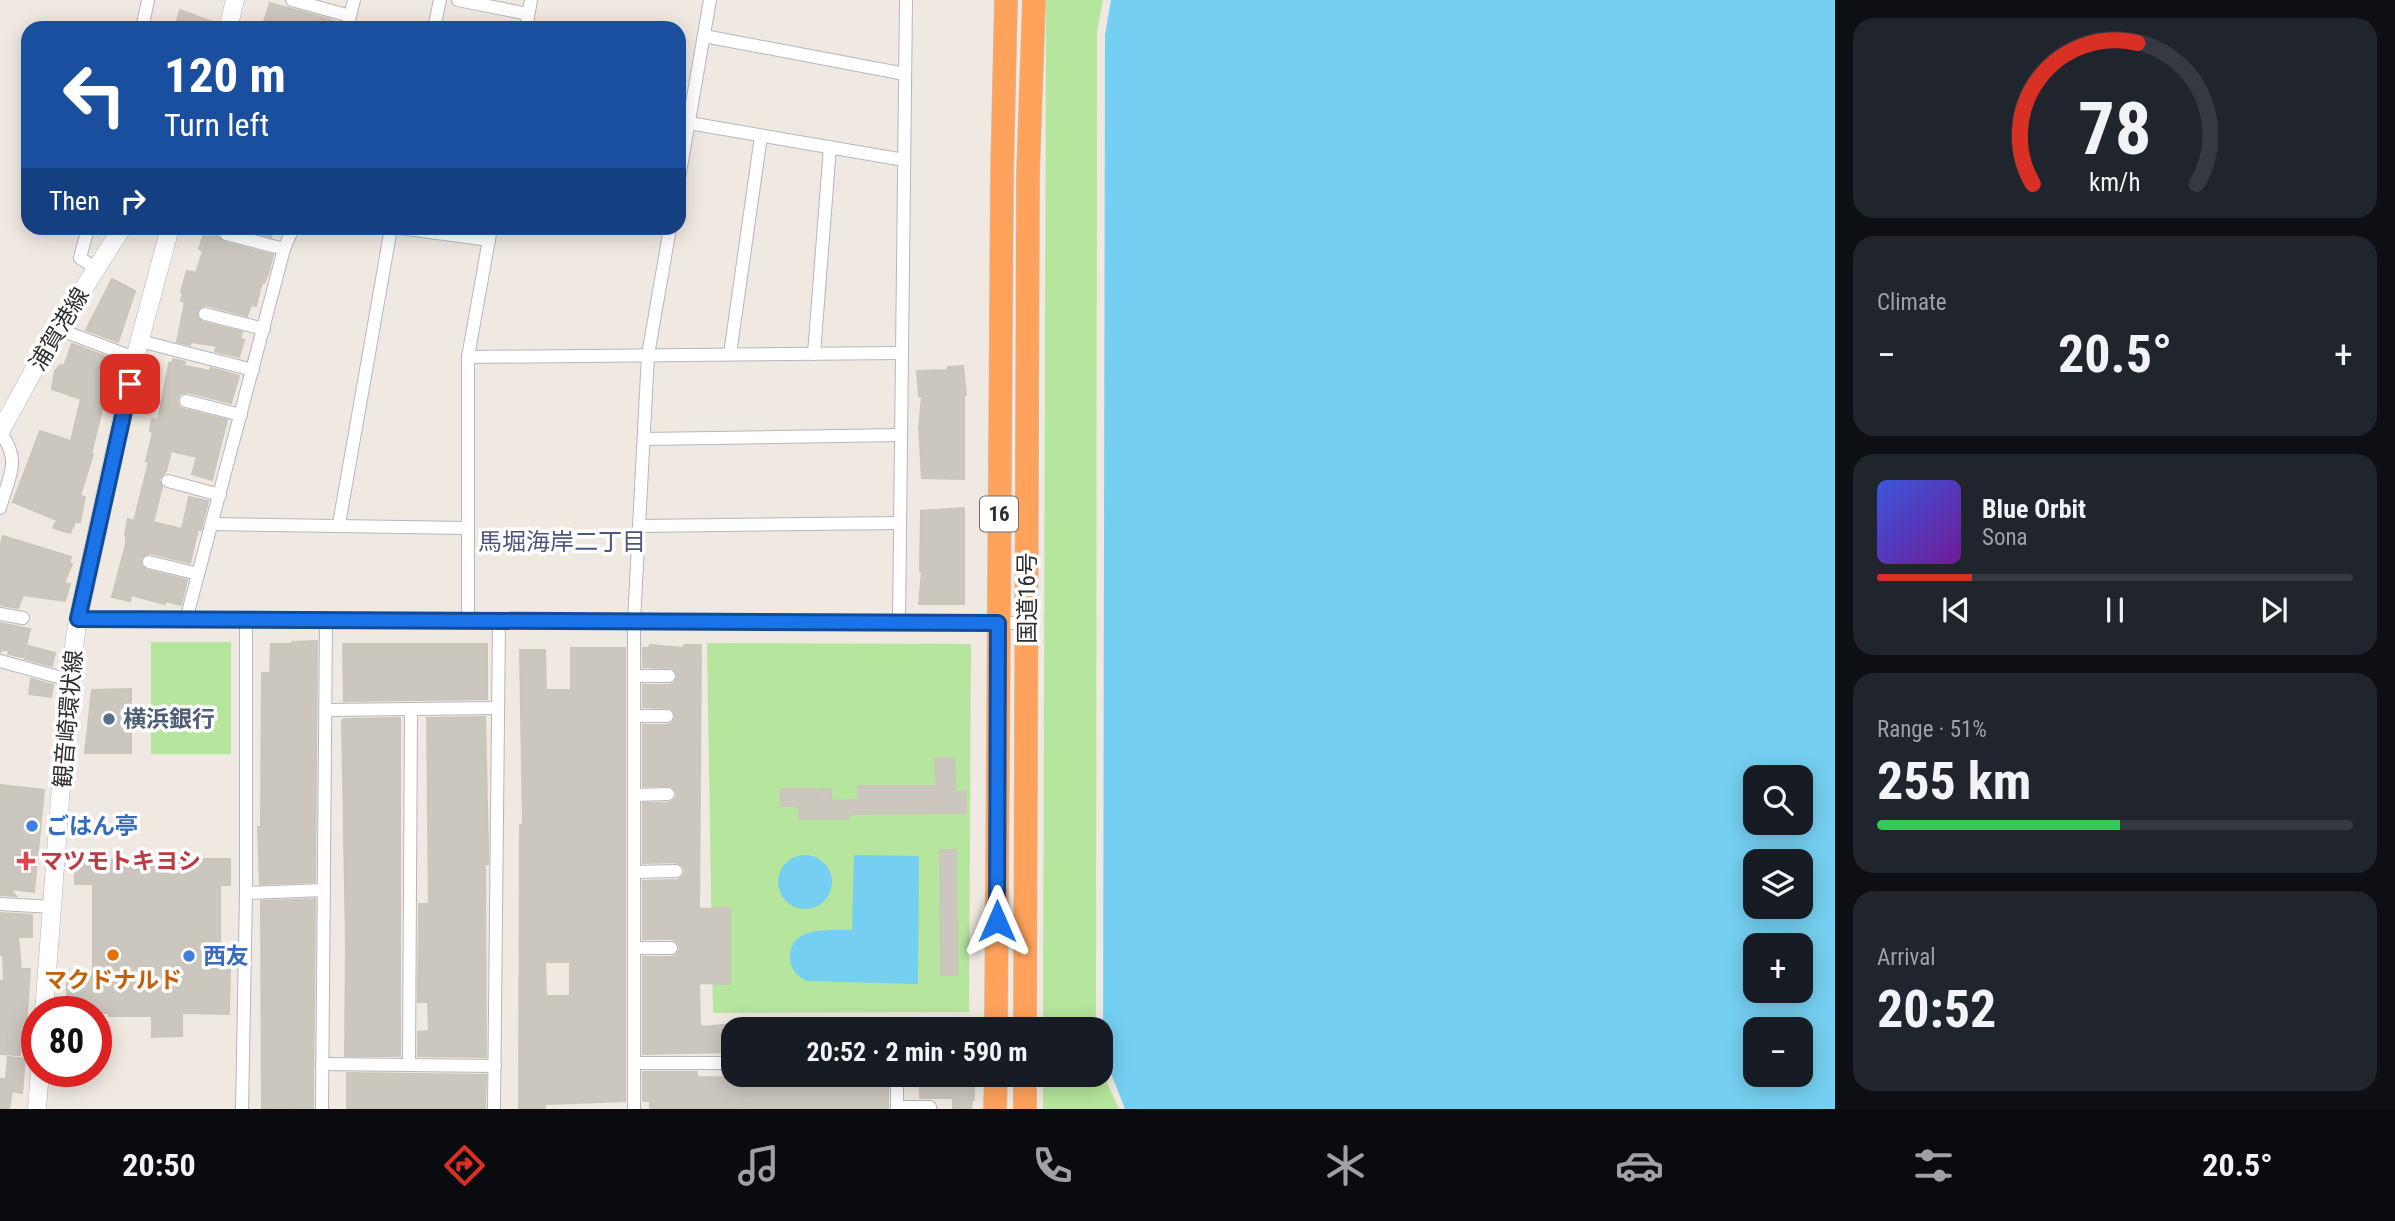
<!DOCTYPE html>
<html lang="en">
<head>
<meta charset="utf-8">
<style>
	:root { --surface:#171b24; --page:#20242c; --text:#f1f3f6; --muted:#9ea1a6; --line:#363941; --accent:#d93025 }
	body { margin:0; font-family:"Roboto Condensed","Noto Sans JP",sans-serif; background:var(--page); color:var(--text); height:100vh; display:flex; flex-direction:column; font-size:26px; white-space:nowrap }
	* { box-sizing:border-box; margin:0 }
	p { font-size:23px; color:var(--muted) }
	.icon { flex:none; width:38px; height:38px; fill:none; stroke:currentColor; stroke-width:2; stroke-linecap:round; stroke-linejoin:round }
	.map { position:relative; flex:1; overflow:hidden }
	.sheet { display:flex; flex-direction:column; gap:18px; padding:18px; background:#0d0f14; width:560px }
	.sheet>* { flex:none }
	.top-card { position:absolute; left:21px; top:21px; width:665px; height:214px; border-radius:21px; box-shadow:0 4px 18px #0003; background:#1a4fa0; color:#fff; overflow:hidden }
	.tools { position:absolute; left:1743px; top:765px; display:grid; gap:14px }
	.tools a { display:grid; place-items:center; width:70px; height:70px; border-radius:14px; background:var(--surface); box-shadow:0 4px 18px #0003; font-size:35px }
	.speed { position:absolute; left:21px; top:996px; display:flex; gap:14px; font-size:35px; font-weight:700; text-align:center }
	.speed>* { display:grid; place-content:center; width:91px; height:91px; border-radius:50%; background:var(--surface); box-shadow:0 4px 18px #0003; line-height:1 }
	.speed .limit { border:10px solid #d22; background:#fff; color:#111 }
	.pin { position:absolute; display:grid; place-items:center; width:60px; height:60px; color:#fff; margin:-30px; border-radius:14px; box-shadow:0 4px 10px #0006 }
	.me { position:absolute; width:77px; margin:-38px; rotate:0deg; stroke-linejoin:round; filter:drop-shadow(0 0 5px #0008) }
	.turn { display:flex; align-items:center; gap:24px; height:147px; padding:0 28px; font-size:32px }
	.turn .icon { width:91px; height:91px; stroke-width:2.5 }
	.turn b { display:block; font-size:49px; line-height:60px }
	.then { display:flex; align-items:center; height:66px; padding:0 28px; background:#0003; gap:14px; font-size:26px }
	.big { font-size:52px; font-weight:700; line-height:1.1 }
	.sheet .card { flex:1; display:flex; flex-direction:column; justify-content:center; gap:10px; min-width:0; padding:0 24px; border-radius:21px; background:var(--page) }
	.sheet .dial { align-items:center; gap:0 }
	.dial svg { height:182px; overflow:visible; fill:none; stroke:var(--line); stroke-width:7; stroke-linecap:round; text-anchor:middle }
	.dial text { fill:var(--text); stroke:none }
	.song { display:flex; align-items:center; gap:21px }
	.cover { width:84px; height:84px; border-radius:10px; background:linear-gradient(135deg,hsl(230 70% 55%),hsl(280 70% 35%)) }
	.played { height:7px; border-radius:4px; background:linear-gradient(90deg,var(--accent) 20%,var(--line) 20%) }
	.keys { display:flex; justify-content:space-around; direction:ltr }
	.heat { display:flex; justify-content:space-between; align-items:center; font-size:38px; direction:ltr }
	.charge { height:10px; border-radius:5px; background:linear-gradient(90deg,#34c759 51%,var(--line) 0) }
	.trip { position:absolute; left:721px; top:1017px; width:392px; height:70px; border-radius:21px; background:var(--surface); box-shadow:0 4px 18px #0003; font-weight:700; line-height:70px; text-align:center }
	.tab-bar { display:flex; height:112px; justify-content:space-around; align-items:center; background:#090b0e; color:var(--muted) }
	.tab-bar .icon { width:49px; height:49px }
	.tab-bar .current { color:var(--accent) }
	.tab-bar b { font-size:32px; color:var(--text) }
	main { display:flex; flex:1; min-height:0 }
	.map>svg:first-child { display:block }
	.green { fill:#b6e59e }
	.water { fill:#75cff0; fill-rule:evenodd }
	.building { fill:#cbc7bf; stroke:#cbc5ba; stroke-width:2; fill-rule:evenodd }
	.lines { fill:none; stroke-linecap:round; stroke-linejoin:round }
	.street-casing { stroke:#b4b7c1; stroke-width:14 }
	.secondary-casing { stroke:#b4b7c1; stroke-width:19 }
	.highway-casing { stroke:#c9c9c9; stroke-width:24 }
	.street { stroke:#fff; stroke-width:12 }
	.secondary { stroke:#fff; stroke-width:18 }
	.highway { stroke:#ffa35c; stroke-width:23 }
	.route-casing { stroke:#114b97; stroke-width:18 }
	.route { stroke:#1a73e8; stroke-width:12 }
	.service-dot { fill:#5c6f8a; stroke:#fff; stroke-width:2.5 }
	.shop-dot { fill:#3f7fe0; stroke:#fff; stroke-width:2.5 }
	.health-dot { fill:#e0444e; stroke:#fff; stroke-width:2.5 }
	.food-dot { fill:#e8710a; stroke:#fff; stroke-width:2.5 }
	.labels { text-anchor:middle; stroke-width:7; stroke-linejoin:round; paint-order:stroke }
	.shield { fill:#fff; stroke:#6d6d6d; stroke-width:2 }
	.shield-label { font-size:21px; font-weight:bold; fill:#2e2e2e }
	.street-label { font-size:23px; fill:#2e2e2e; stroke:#fff }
	.service-label { font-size:23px; font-weight:bold; fill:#4e5e75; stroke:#fff; text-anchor:start }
	.shop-label { font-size:23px; font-weight:bold; fill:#366cbe; stroke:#fff; text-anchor:start }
	.health-label { font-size:23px; font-weight:bold; fill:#be3a42; stroke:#fff; text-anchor:start }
	.food-label { font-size:23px; font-weight:bold; fill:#c56008; stroke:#fff }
	.neighbourhood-label { font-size:24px; fill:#4d5680; stroke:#fff }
</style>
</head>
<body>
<main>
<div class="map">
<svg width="1835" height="1109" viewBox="0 0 1835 1109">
	<rect width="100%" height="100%" fill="#efe9e1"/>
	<!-- green -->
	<g class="green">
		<polygon points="1046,0 1103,0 1097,32 1096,1029 1043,1029"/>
		<rect x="151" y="642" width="80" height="112"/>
		<polygon points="707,643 971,644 969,1012 713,1013"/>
		<polygon points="1101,1069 1119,1109 1043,1109 1043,1075 1101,1074"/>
	</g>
	<!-- water -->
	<g class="water">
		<path d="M1111 0H1835V1109H1125L1103 1053 1105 35ZM1755 777H1801V822H1755ZM1755 861H1801V906H1755ZM1755 945H1801V990H1755ZM1755 1029H1801V1074H1755Z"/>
		<path d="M854 855 919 856 918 984 806 981C798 976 791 970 790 960 789 924 829 931 852 930Z"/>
		<circle cx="805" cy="882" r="27"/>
	</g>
	<!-- building -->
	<g class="building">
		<polygon points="270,3 328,19 339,23 338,28 284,28 264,22"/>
		<polygon points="180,10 217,24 217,28 175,28"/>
		<polygon points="206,228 220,228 217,236 224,242 273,255 268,274 264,283 262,282 256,306 251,305 247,316 206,305 202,306 197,311 197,317 202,322 242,332 240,339 244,340 239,357 215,351 217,346 191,342 190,345 177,342 185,302 181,301 183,293 181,292 187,271 196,273 203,251 199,249"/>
		<polygon points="236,228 274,228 271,237"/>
		<polygon points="112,279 135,291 118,342 86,330"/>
		<polygon points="72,344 119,361 106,389 111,391 107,403 104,402 91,454 93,454 80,496 85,497 80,522 75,522 70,533 53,528 57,520 13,502 40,431 71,441 81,399 52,389 55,371 60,365 64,366"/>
		<polygon points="173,359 185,362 184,366 210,371 211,368 239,376 231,403 187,392 180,394 177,400 179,407 183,409 227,420 212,480 192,474 197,457 171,451 166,471 159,479 162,487 153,522 182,529 189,497 208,501 201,530 198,529 190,563 150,553 143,556 141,559 141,565 146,570 187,580 181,605 166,601 165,604 131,595 130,601 112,597 126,544 126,536 125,535 128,519 134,521 149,462 146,461 153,432 150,431 152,419 158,420 169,363 172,363"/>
		<polygon points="963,366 966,395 964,395 964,479 922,478 919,428 922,396 919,396 917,371 948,370 948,367"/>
		<polygon points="964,508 964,604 919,604 922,571 920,571 921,511"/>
		<polygon points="3,536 71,557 69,563 72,564 64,583 70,584 65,601 23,595 18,608 0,605 0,548"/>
		<polygon points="0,623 30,629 23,657 8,654 9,650 2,650 0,652"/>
		<polygon points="317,641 315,882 260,884 258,827 261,827 262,673 270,673 271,644 292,644 292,642"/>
		<polygon points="343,644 487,644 487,699 344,701"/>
		<polygon points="650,645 684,648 684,645 701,645 699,909 730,908 730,984 699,983 700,1024 702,1027 733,1024 733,1040 730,1040 731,1052 643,1054 643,957 672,957 676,955 680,949 678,943 672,939 643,939 643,881 677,880 683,876 685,871 683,866 676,862 643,863 643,803 669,803 675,799 677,794 672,786 643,786 643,725 668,725 672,723 676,717 671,708 643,707 643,685 670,685 674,683 678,677 673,668 643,667 643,648 649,648"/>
		<polygon points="28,646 55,653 52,666 25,659"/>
		<path d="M571 648H625V1101L545 1104V1109H519L520 825H523L520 650H545L546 690H571ZM545 962H570V996H546Z"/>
		<polygon points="31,679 53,685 51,697 29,694"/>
		<polygon points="131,689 131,753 85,753 92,690"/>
		<polygon points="485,717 488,846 488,864 485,864 486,1057 418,1056 418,1032 429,1031 428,1002 418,1002 419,904 429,904 427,718"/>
		<polygon points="400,718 400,1056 345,1056 346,944 342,721 344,719"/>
		<polygon points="935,758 954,758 955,792 965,791 966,813 849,814 849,819 799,819 799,806 781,806 780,789 815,789 816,801 818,789 831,789 831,801 858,800 858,786 936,786"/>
		<polygon points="0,785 44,790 34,892 10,889 16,896 0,895"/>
		<polygon points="940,850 956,850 957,975 941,975"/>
		<polygon points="75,859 230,859 230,885 220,885 220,967 230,967 229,1014 182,1013 182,1036 152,1037 152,1016 109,1016 108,1013 67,1012 67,973 93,974 93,884 75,884"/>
		<polygon points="315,899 313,1108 262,1109 261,901"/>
		<polygon points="0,913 32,915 32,937 18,937 21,969 30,969 26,1027 21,1027 20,1055 0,1054 0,981 4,981 3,955 0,955"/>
		<polygon points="8,1057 25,1059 22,1093 12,1091 9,1109 0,1109 0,1079 6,1079"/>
		<polygon points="643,1072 697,1072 697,1077 755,1078 755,1081 888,1081 888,1109 650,1109 650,1101 643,1101"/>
		<polygon points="347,1073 486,1075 485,1109 347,1109"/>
		<polygon points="920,1074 972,1074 972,1081 974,1082 974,1100 972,1100 971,1109 953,1109 953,1098 920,1098"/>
	</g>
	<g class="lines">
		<!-- street casing -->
		<g class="street-casing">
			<g id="street">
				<polyline points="292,0 350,16"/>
				<polyline points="458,0 528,14"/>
				<polyline points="142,28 148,0"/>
				<polyline points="347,28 354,0"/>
				<polyline points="434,28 440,0"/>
				<polyline points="526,28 531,0"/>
				<polyline points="704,36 905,74"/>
				<polyline points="689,123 904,160"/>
				<polyline points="679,178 710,0"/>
				<polyline points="88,228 80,258 95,268"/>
				<polyline points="400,228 489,240"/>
				<polyline points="226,234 284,249"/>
				<polyline points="205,314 264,329"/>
				<polyline points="58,329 135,358"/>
				<polyline points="140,341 253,370"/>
				<polyline points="730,354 761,136"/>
				<polyline points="814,354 830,147"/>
				<polyline points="468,357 902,353"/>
				<polyline points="186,401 241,415"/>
				<polyline points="644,439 901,435"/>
				<polyline points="168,481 220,495"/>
				<path d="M0 508C9 476 22 461 0 432"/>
				<polyline points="212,524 468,528"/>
				<polyline points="339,524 391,228"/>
				<polyline points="639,526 900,523"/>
				<polyline points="149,562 198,574"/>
				<polyline points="0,614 23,618"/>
				<polyline points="78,619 1027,623"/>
				<polyline points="186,620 284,249 293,228"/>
				<polyline points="246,620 246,893 324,890"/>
				<polyline points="468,621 468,357 491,228"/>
				<polyline points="899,622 906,0"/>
				<polyline points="0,661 69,680"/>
				<polyline points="634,676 669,676"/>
				<polyline points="325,710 498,708"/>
				<polyline points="634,716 667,716"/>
				<polyline points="634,795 668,794"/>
				<polyline points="634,872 676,871"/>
				<polyline points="0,904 53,907"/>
				<polyline points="634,948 671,948"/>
				<polyline points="634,1063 733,1063"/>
				<polyline points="322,1064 495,1066"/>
				<polyline points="409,1064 411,709"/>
				<polyline points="897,1107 930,1107"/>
				<polyline points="242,1109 246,893"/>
				<polyline points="322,1109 326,620"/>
				<polyline points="494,1109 499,621"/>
				<polyline points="634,1109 634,621 648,355 670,228"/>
				<polyline points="897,1109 897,1074"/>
			</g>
		</g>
		<!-- secondary casing -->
		<g class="secondary-casing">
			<g id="secondary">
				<polyline points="228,28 235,0"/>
				<polyline points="0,432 46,348 122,228"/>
				<polyline points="44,1012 69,680 78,619 135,358 170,228"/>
				<polyline points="37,1109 40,1071"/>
			</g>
		</g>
		<!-- highway casing -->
		<g class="highway-casing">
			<g id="highway">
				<polyline points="996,1029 1002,174 1006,0"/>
				<polyline points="1025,1029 1028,174 1034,0"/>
				<polyline points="995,1109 996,1074"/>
				<polyline points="1025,1109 1025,1074"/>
			</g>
		</g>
		<!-- street -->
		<use href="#street" class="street"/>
		<!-- secondary -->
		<use href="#secondary" class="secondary"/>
		<!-- highway -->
		<use href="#highway" class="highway"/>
	</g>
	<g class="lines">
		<!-- route casing -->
		<g class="route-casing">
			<polyline id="route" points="130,384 78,619 998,623 997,921"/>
		</g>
		<!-- route -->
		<use href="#route" class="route"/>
	</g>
	<!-- markers -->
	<circle class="service-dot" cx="109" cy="719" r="7"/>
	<g class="shop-dot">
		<circle cx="32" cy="826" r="7"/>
		<circle cx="189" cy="956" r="7"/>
	</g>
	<path class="health-dot" d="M22.5 850.5h7v7h7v7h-7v7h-7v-7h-7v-7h7z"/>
	<circle class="food-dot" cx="113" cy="955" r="7"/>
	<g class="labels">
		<!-- shield labels -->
		<rect class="shield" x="980" y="496.5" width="38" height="35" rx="5"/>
		<g class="shield-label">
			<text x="999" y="521">16</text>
		</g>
		<!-- street labels -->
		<g class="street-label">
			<text transform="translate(59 329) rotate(-59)" y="8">浦賀港線</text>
			<text transform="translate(1027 598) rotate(-90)" y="8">国道16号</text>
			<text transform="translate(68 719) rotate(-85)" y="8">観音崎環状線</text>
		</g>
		<!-- service labels -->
		<g class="service-label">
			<text x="123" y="727">横浜銀行</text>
		</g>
		<!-- shop labels -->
		<g class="shop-label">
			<text x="46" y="834">ごはん亭</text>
			<text x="203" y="964">西友</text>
		</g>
		<!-- health labels -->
		<g class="health-label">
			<text x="40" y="869">マツモトキヨシ</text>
		</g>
		<!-- food labels -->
		<g class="food-label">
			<text x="113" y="988">マクドナルド</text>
		</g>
		<!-- neighbourhood labels -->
		<g class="neighbourhood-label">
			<text x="562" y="550">馬堀海岸二丁目</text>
		</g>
	</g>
</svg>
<div class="tools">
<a><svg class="icon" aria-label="search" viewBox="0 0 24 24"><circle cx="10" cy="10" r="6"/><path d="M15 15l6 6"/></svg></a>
<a><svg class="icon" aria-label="layers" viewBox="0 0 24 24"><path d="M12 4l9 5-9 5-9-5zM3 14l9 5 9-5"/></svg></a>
<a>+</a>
<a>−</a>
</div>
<div class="speed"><div class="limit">80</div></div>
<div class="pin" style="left:130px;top:384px;background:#d93025"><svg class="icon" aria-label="arrive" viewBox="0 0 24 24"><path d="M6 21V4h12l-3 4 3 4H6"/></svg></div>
<svg class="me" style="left:997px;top:921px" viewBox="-20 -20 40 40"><path d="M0-17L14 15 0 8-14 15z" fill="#1a73e8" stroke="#fff" stroke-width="4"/></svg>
<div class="trip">20:52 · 2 min · 590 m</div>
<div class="top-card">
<div class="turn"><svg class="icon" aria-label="left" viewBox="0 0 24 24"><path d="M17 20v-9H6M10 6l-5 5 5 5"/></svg><div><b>120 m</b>Turn left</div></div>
<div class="then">Then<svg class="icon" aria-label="right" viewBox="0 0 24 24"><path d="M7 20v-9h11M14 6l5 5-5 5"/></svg></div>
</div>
</div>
<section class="sheet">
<div class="card dial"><svg viewBox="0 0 100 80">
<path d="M14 69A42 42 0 1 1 86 69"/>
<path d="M14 69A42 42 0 0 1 60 7" stroke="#d93025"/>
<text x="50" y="56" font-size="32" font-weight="700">78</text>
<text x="50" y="72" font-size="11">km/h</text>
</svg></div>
<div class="card"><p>Climate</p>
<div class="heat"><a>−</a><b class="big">20.5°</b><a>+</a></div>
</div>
<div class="card">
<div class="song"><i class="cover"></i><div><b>Blue Orbit</b><p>Sona</p></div></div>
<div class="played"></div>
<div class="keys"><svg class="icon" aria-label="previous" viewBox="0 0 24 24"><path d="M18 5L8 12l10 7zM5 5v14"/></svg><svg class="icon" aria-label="pause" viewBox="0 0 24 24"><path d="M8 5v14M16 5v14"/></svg><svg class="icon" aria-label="next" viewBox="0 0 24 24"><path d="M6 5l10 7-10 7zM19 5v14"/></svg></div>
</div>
<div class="card"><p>Range · 51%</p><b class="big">255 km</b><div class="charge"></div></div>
<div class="card"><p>Arrival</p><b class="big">20:52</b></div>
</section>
</main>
<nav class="tab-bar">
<b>20:50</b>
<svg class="icon current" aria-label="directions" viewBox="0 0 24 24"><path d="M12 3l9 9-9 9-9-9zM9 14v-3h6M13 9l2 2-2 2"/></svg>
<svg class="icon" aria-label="music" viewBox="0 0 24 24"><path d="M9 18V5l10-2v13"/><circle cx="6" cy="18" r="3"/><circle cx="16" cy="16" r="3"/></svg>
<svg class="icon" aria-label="phone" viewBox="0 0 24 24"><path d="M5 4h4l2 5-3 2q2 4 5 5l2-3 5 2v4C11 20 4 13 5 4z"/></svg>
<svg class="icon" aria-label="climate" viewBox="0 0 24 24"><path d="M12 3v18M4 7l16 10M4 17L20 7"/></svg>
<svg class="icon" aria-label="car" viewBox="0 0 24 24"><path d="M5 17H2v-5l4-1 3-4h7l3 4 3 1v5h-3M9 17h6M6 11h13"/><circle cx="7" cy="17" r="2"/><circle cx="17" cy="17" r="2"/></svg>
<svg class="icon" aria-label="filters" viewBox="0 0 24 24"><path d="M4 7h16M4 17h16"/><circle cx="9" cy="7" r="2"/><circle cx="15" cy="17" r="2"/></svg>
<b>20.5°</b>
</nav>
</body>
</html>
